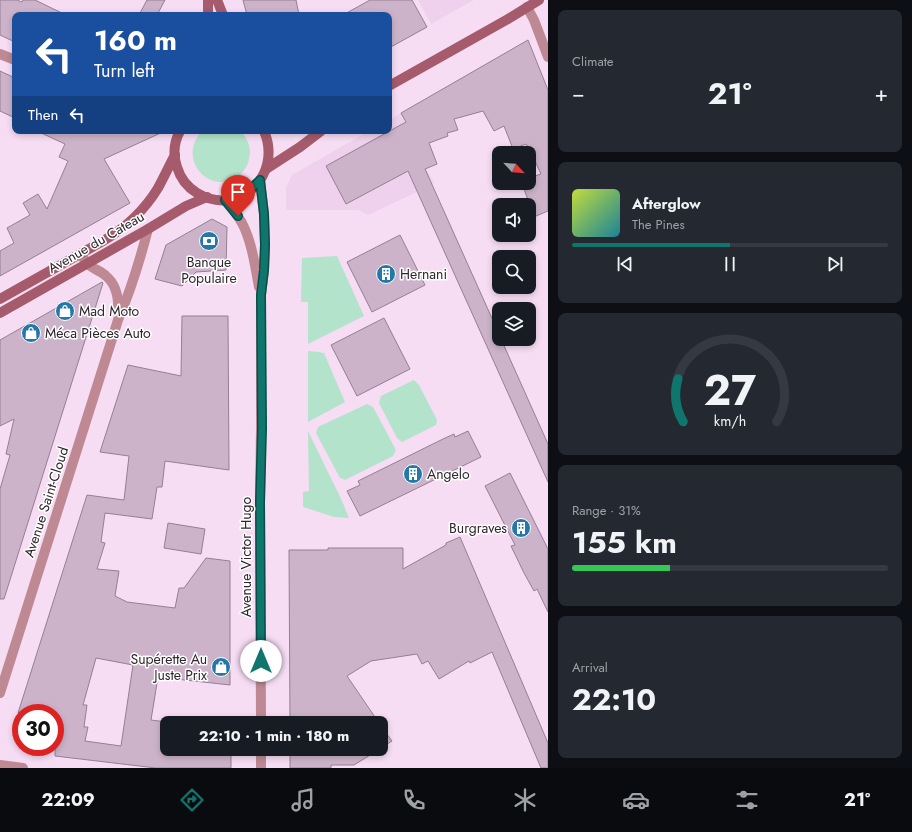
<!DOCTYPE html>
<html lang="en">
<head>
<meta charset="utf-8">
<style>
	:root { --surface:#171b24; --page:#242831; --text:#f1f3f6; --muted:#9ea1a6; --line:#363941; --accent:#0f766e }
	body { margin:0; font-family:Jost,sans-serif; background:var(--page); color:var(--text); height:100vh; display:flex; flex-direction:column; font-size:15px; white-space:nowrap }
	* { box-sizing:border-box; margin:0 }
	p { font-size:13px; color:var(--muted) }
	.icon { flex:none; width:22px; height:22px; fill:none; stroke:currentColor; stroke-width:2; stroke-linecap:round; stroke-linejoin:round }
	.map { position:relative; flex:1; overflow:hidden }
	.drawer { display:flex; flex-direction:column; gap:10px; padding:10px; background:#0d0f14; width:364px }
	.drawer>* { flex:none }
	.top-card { position:absolute; left:12px; top:12px; width:380px; height:122px; border-radius:8px; box-shadow:0 2px 6px #0003; background:#1a4fa0; color:#fff; overflow:hidden }
	.needle { width:26px; rotate:116deg }
	.tools { position:absolute; left:492px; top:146px; display:grid; gap:8px }
	.tools a { display:grid; place-items:center; width:44px; height:44px; border-radius:8px; background:var(--surface); box-shadow:0 2px 6px #0003; font-size:20px }
	.speed { position:absolute; left:12px; top:704px; display:flex; gap:8px; font-size:20px; font-weight:700; text-align:center }
	.speed>* { display:grid; place-content:center; width:52px; height:52px; border-radius:50%; background:var(--surface); box-shadow:0 2px 6px #0003; line-height:1 }
	.speed .limit { border:6px solid #d22; background:#fff; color:#111 }
	.pin { position:absolute; display:grid; place-items:center; width:34px; height:34px; color:#fff; margin:-41px -17px; border-radius:50% 50% 50% 0; rotate:-45deg; box-shadow:0 0 4px #0007 }
	.pin .icon { rotate:45deg }
	.me { position:absolute; width:44px; margin:-22px; rotate:0deg; stroke-linejoin:round; filter:drop-shadow(0 0 3px #0008) }
	.turn { display:flex; align-items:center; gap:14px; height:84px; padding:0 16px; font-size:18px }
	.turn .icon { width:52px; height:52px; stroke-width:2.5 }
	.turn b { display:block; font-size:28px; line-height:34px }
	.then { display:flex; align-items:center; height:38px; padding:0 16px; background:#0003; gap:8px; font-size:15px }
	.big { font-size:30px; font-weight:700; line-height:1.1 }
	.drawer .widget { flex:1; display:flex; flex-direction:column; justify-content:center; gap:6px; min-width:0; padding:0 14px; border-radius:8px; background:var(--page) }
	.drawer .dial { align-items:center; gap:0 }
	.dial svg { height:104px; overflow:visible; fill:none; stroke:var(--line); stroke-width:7; stroke-linecap:round; text-anchor:middle }
	.dial text { fill:var(--text); stroke:none }
	.song { display:flex; align-items:center; gap:12px }
	.cover { width:48px; height:48px; border-radius:6px; background:linear-gradient(135deg,hsl(70 70% 55%),hsl(190 70% 35%)) }
	.played { height:4px; border-radius:2px; background:linear-gradient(90deg,var(--accent) 50%,var(--line) 50%) }
	.keys { display:flex; justify-content:space-around; direction:ltr }
	.heat { display:flex; justify-content:space-between; align-items:center; font-size:22px; direction:ltr }
	.charge { height:6px; border-radius:3px; background:linear-gradient(90deg,#34c759 31%,var(--line) 0) }
	.trip { position:absolute; left:160px; top:716px; width:228px; height:40px; border-radius:8px; background:var(--surface); box-shadow:0 2px 6px #0003; font-weight:700; line-height:40px; text-align:center }
	.tab-bar { display:flex; height:64px; justify-content:space-around; align-items:center; background:#090b0e; color:var(--muted) }
	.tab-bar .icon { width:28px; height:28px }
	.tab-bar .active { color:var(--accent) }
	.tab-bar b { font-size:18px; color:var(--text) }
	main { display:flex; flex:1; min-height:0 }
	.map>svg:first-child { display:block }
	.built { fill:#efd0ed }
	.green { fill:#b3e3ca }
	.building { fill:#ccb3ca; stroke:#957f94; fill-rule:evenodd }
	.lines { fill:none; stroke-linecap:round; stroke-linejoin:round }
	.minor { stroke:#be8993; stroke-width:10 }
	.secondary { stroke:#a55b6c; stroke-width:10 }
	.route-casing { stroke:#0a4d48; stroke-width:10 }
	.route { stroke:#0f766e; stroke-width:7 }
	.labels { text-anchor:middle; stroke-width:3; stroke-linejoin:round; paint-order:stroke }
	.street-label { font-size:14px; fill:#2e252d; stroke:#fff }
	.poi-label { font-size:14px; fill:#2e252d; stroke:#fff; text-anchor:start }
</style>
</head>
<body>
<main>
<div class="map">
<svg width="548" height="768" viewBox="0 0 548 768">
	<rect width="100%" height="100%" fill="#f6ddf4"/>
	<!-- built -->
	<g class="built">
		<polygon points="418,0 474,0 431,24"/>
		<polygon points="401,113 434,184 368,215 359,210 286,210 286,188 292,175 369,131 389,131 389,120"/>
	</g>
	<!-- green -->
	<g class="green">
		<path d="M202 131H240C248 138 252 149 249 159 248 166 243 173 237 177 209 196 176 158 202 131Z"/>
		<polygon points="337,256 364,316 308,344 308,302 301,302 302,258"/>
		<polygon points="308,351 319,352 324,353 345,402 308,422"/>
		<polygon points="414,380 419,385 437,420 436,425 402,442 397,438 379,403 381,396"/>
		<polygon points="367,404 373,407 396,450 393,456 345,480 340,478 316,433 318,427"/>
		<polygon points="308,431 342,501 349,518 334,517 303,507 303,492 309,491"/>
	</g>
	<!-- building -->
	<g class="building">
		<polygon points="0,0 17,0 22,2 23,0 35,0 66,15 15,15 15,42 0,35"/>
		<polygon points="147,0 165,0 157,15 139,15"/>
		<polygon points="243,0 296,0 299,15 247,15"/>
		<polygon points="370,0 412,0 427,27 389,48 389,15 343,15"/>
		<polygon points="528,40 548,90 548,211 529,219 529,203 522,183 529,183 529,178 541,174 528,146 527,146 526,144 513,149 504,126 494,131 483,111 454,119 458,130 447,133 448,136 429,143 437,164 425,169 499,334 499,339 501,339 548,444 548,482 408,171 346,204 326,166 406,122 401,113"/>
		<polygon points="0,71 15,78 15,118 0,111"/>
		<polygon points="37,131 165,131 104,159 130,203 0,276 0,251 14,243 7,228 30,215 23,203 38,194 47,209 68,161 59,157 65,144"/>
		<polygon points="212,219 227,227 226,270 196,272 182,286 155,279 166,245"/>
		<polygon points="400,235 425,285 372,312 347,262"/>
		<polygon points="102,282 103,283 4,599 0,599 0,489 10,455 6,454 14,419 0,426 0,340"/>
		<path d="M182 316H228L229 470 165 461 162 487H157L152 519 105 513 101 542 105 543 97 569 119 571 115 596 127 602 175 608 179 588H184L206 558 230 561V685L158 677 151 720 174 723H167V749H231V768H156L55 756V713H18L87 495 124 500 129 456 100 452 128 365 181 376ZM96 658 133 665 121 746 85 741 88 727H84L87 705H83Z"/>
		<polygon points="384,318 410,369 357,396 331,345"/>
		<polygon points="468,431 481,457 360,516 347,491 360,485 358,481 443,439 454,434 455,437"/>
		<polygon points="510,473 548,549 548,612 537,589 534,591 524,573 511,546 515,545 485,486"/>
		<polygon points="168,523 205,529 201,554 164,548"/>
		<polygon points="460,537 548,743 548,768 541,768 492,652 470,663 469,661 439,679 428,661 422,664 417,654 371,661 347,676 379,723 290,723 289,550 328,550 328,548 403,548 403,569 446,545 446,543"/>
		<polygon points="381,726 392,741 381,748"/>
		<polygon points="290,749 380,749 354,765 331,765 331,768 290,768"/>
	</g>
	<g class="lines">
		<!-- minor -->
		<g class="minor">
			<polyline points="527,7 534,20 548,57"/>
			<polyline points="0,54 15,60"/>
			<polyline points="260,180 264,214 265,245 264,270 261,295 261,428 260,502 261,723"/>
			<path d="M225 200C231 207 237 214 242 223 252 242 255 266 259 287"/>
			<path d="M81 254C83 257 85 262 88 264 93 269 101 271 106 276 117 285 119 300 118 314"/>
			<path d="M0 693 118 320C131 290 140 260 148 229"/>
			<polyline points="261,749 261,768"/>
			<polyline points="0,765 23,768"/>
		</g>
		<!-- secondary -->
		<g class="secondary">
			<polyline points="208,0 208,15"/>
			<polyline points="217,0 223,15"/>
			<polyline points="389,86 508,19 539,0"/>
			<path d="M180 131C174 142 173 155 177 167 180 177 187 187 197 193 239 218 283 175 264 131"/>
			<polyline points="266,169 300,147 321,131"/>
			<path d="M0 299 103 241C127 227 144 211 158 188 164 177 169 166 175 155"/>
			<polyline points="0,313 148,229 186,206 207,197"/>
		</g>
	</g>
	<g class="lines">
		<!-- route casing -->
		<g class="route-casing">
			<path id="route" d="M238 216 225 200C239 198 250 191 260 180L264 214 265 245 264 270 261 295 262 428 260 502 261 661"/>
		</g>
		<!-- route -->
		<use href="#route" class="route"/>
	</g>
	<!-- icons -->
	<defs>
		<g id="bank-disc" transform="scale(1)"><circle r="9.5" fill="#2577a8" stroke="#fff"/><path d="M-6-4H6V4H-6ZM0-2.3a2.3 2.3 0 1 0 0 4.6a2.3 2.3 0 1 0 0-4.6Z" fill="#fff"/></g>
		<g id="building-disc" transform="scale(1)"><circle r="9.5" fill="#2577a8" stroke="#fff"/><path d="M-4-6H4V6H1V3H-1V6H-4ZM-2.5-4.3h1.7v1.8h-1.7ZM.8-4.3h1.7v1.8H.8ZM-2.5-1h1.7V.8h-1.7ZM.8-1h1.7V.8H.8Z" fill="#fff"/></g>
		<g id="shop-disc" transform="scale(1)"><circle r="9.5" fill="#2577a8" stroke="#fff"/><path d="M-5-2.5h2.3a2.7 3.5 0 0 1 5.4 0H5L5.5 6h-11ZM-1.5-2.5h3a1.5 2.3 0 0 0-3 0Z" fill="#fff"/></g>
	</defs>
	<g fill-rule="evenodd">
		<use href="#bank-disc" x="209" y="241"/>
		<use href="#building-disc" x="386" y="274"/>
		<use href="#shop-disc" x="65" y="311"/>
		<use href="#shop-disc" x="31" y="333"/>
		<use href="#building-disc" x="413" y="474"/>
		<use href="#building-disc" x="521" y="528"/>
		<use href="#shop-disc" x="221" y="667"/>
	</g>
	<g class="labels">
		<!-- street labels -->
		<g class="street-label">
			<text transform="translate(96 242) rotate(-30)" y="5">Avenue du Cateau</text>
			<text transform="translate(46 502) rotate(-72)" y="5">Avenue Saint-Cloud</text>
			<text transform="translate(246 557) rotate(-90)" y="5">Avenue Victor Hugo</text>
		</g>
		<!-- poi labels -->
		<g class="poi-label">
			<text x="209" y="267" text-anchor="middle">Banque<tspan x="209" dy="16">Populaire</tspan></text>
			<text x="400" y="279">Hernani</text>
			<text x="79" y="316">Mad Moto</text>
			<text x="45" y="338">Méca Pièces Auto</text>
			<text x="427" y="479">Angelo</text>
			<text x="507" y="533" text-anchor="end">Burgraves</text>
			<text x="207" y="664" text-anchor="end">Supérette Au<tspan x="207" dy="16">Juste Prix</tspan></text>
		</g>
	</g>
</svg>
<div class="tools">
<a><svg class="needle" viewBox="-14 -14 28 28"><path d="M0-13l5 13h-10z" fill="#e53935"/><path d="M0 13l5-13h-10z" fill="#9ea1a6"/></svg></a>
<a><svg class="icon" aria-label="sound" viewBox="0 0 24 24"><path d="M4 9h4l5-4v14l-5-4H4zM17 9q2 3 0 6"/></svg></a>
<a><svg class="icon" aria-label="search" viewBox="0 0 24 24"><circle cx="10" cy="10" r="6"/><path d="M15 15l6 6"/></svg></a>
<a><svg class="icon" aria-label="layers" viewBox="0 0 24 24"><path d="M12 4l9 5-9 5-9-5zM3 14l9 5 9-5"/></svg></a>
</div>
<div class="speed"><div class="limit">30</div></div>
<div class="pin" style="left:238px;top:216px;background:#d93025"><svg class="icon" aria-label="arrive" viewBox="0 0 24 24"><path d="M6 21V4h12l-3 4 3 4H6"/></svg></div>
<svg class="me" style="left:261px;top:661px" viewBox="-20 -20 40 40"><circle r="19" fill="#fff"/><path d="M0-13L10 11 0 6-10 11z" fill="#0f766e"/></svg>
<div class="trip">22:10 · 1 min · 180 m</div>
<div class="top-card">
<div class="turn"><svg class="icon" aria-label="left" viewBox="0 0 24 24"><path d="M17 20v-9H6M10 6l-5 5 5 5"/></svg><div><b>160 m</b>Turn left</div></div>
<div class="then">Then<svg class="icon" aria-label="left" viewBox="0 0 24 24"><path d="M17 20v-9H6M10 6l-5 5 5 5"/></svg></div>
</div>
</div>
<section class="drawer">
<div class="widget"><p>Climate</p>
<div class="heat"><a>−</a><b class="big">21°</b><a>+</a></div>
</div>
<div class="widget">
<div class="song"><i class="cover"></i><div><b>Afterglow</b><p>The Pines</p></div></div>
<div class="played"></div>
<div class="keys"><svg class="icon" aria-label="previous" viewBox="0 0 24 24"><path d="M18 5L8 12l10 7zM5 5v14"/></svg><svg class="icon" aria-label="pause" viewBox="0 0 24 24"><path d="M8 5v14M16 5v14"/></svg><svg class="icon" aria-label="next" viewBox="0 0 24 24"><path d="M6 5l10 7-10 7zM19 5v14"/></svg></div>
</div>
<div class="widget dial"><svg viewBox="0 0 100 80">
<path d="M14 69A42 42 0 1 1 86 69"/>
<path d="M14 69A42 42 0 0 1 10 36" stroke="#0f766e"/>
<text x="50" y="56" font-size="32" font-weight="700">27</text>
<text x="50" y="72" font-size="11">km/h</text>
</svg></div>
<div class="widget"><p>Range · 31%</p><b class="big">155 km</b><div class="charge"></div></div>
<div class="widget"><p>Arrival</p><b class="big">22:10</b></div>
</section>
</main>
<nav class="tab-bar">
<b>22:09</b>
<svg class="icon active" aria-label="directions" viewBox="0 0 24 24"><path d="M12 3l9 9-9 9-9-9zM9 14v-3h6M13 9l2 2-2 2"/></svg>
<svg class="icon" aria-label="music" viewBox="0 0 24 24"><path d="M9 18V5l10-2v13"/><circle cx="6" cy="18" r="3"/><circle cx="16" cy="16" r="3"/></svg>
<svg class="icon" aria-label="phone" viewBox="0 0 24 24"><path d="M5 4h4l2 5-3 2q2 4 5 5l2-3 5 2v4C11 20 4 13 5 4z"/></svg>
<svg class="icon" aria-label="climate" viewBox="0 0 24 24"><path d="M12 3v18M4 7l16 10M4 17L20 7"/></svg>
<svg class="icon" aria-label="car" viewBox="0 0 24 24"><path d="M5 17H2v-5l4-1 3-4h7l3 4 3 1v5h-3M9 17h6M6 11h13"/><circle cx="7" cy="17" r="2"/><circle cx="17" cy="17" r="2"/></svg>
<svg class="icon" aria-label="filters" viewBox="0 0 24 24"><path d="M4 7h16M4 17h16"/><circle cx="9" cy="7" r="2"/><circle cx="15" cy="17" r="2"/></svg>
<b>21°</b>
</nav>
</body>
</html>
